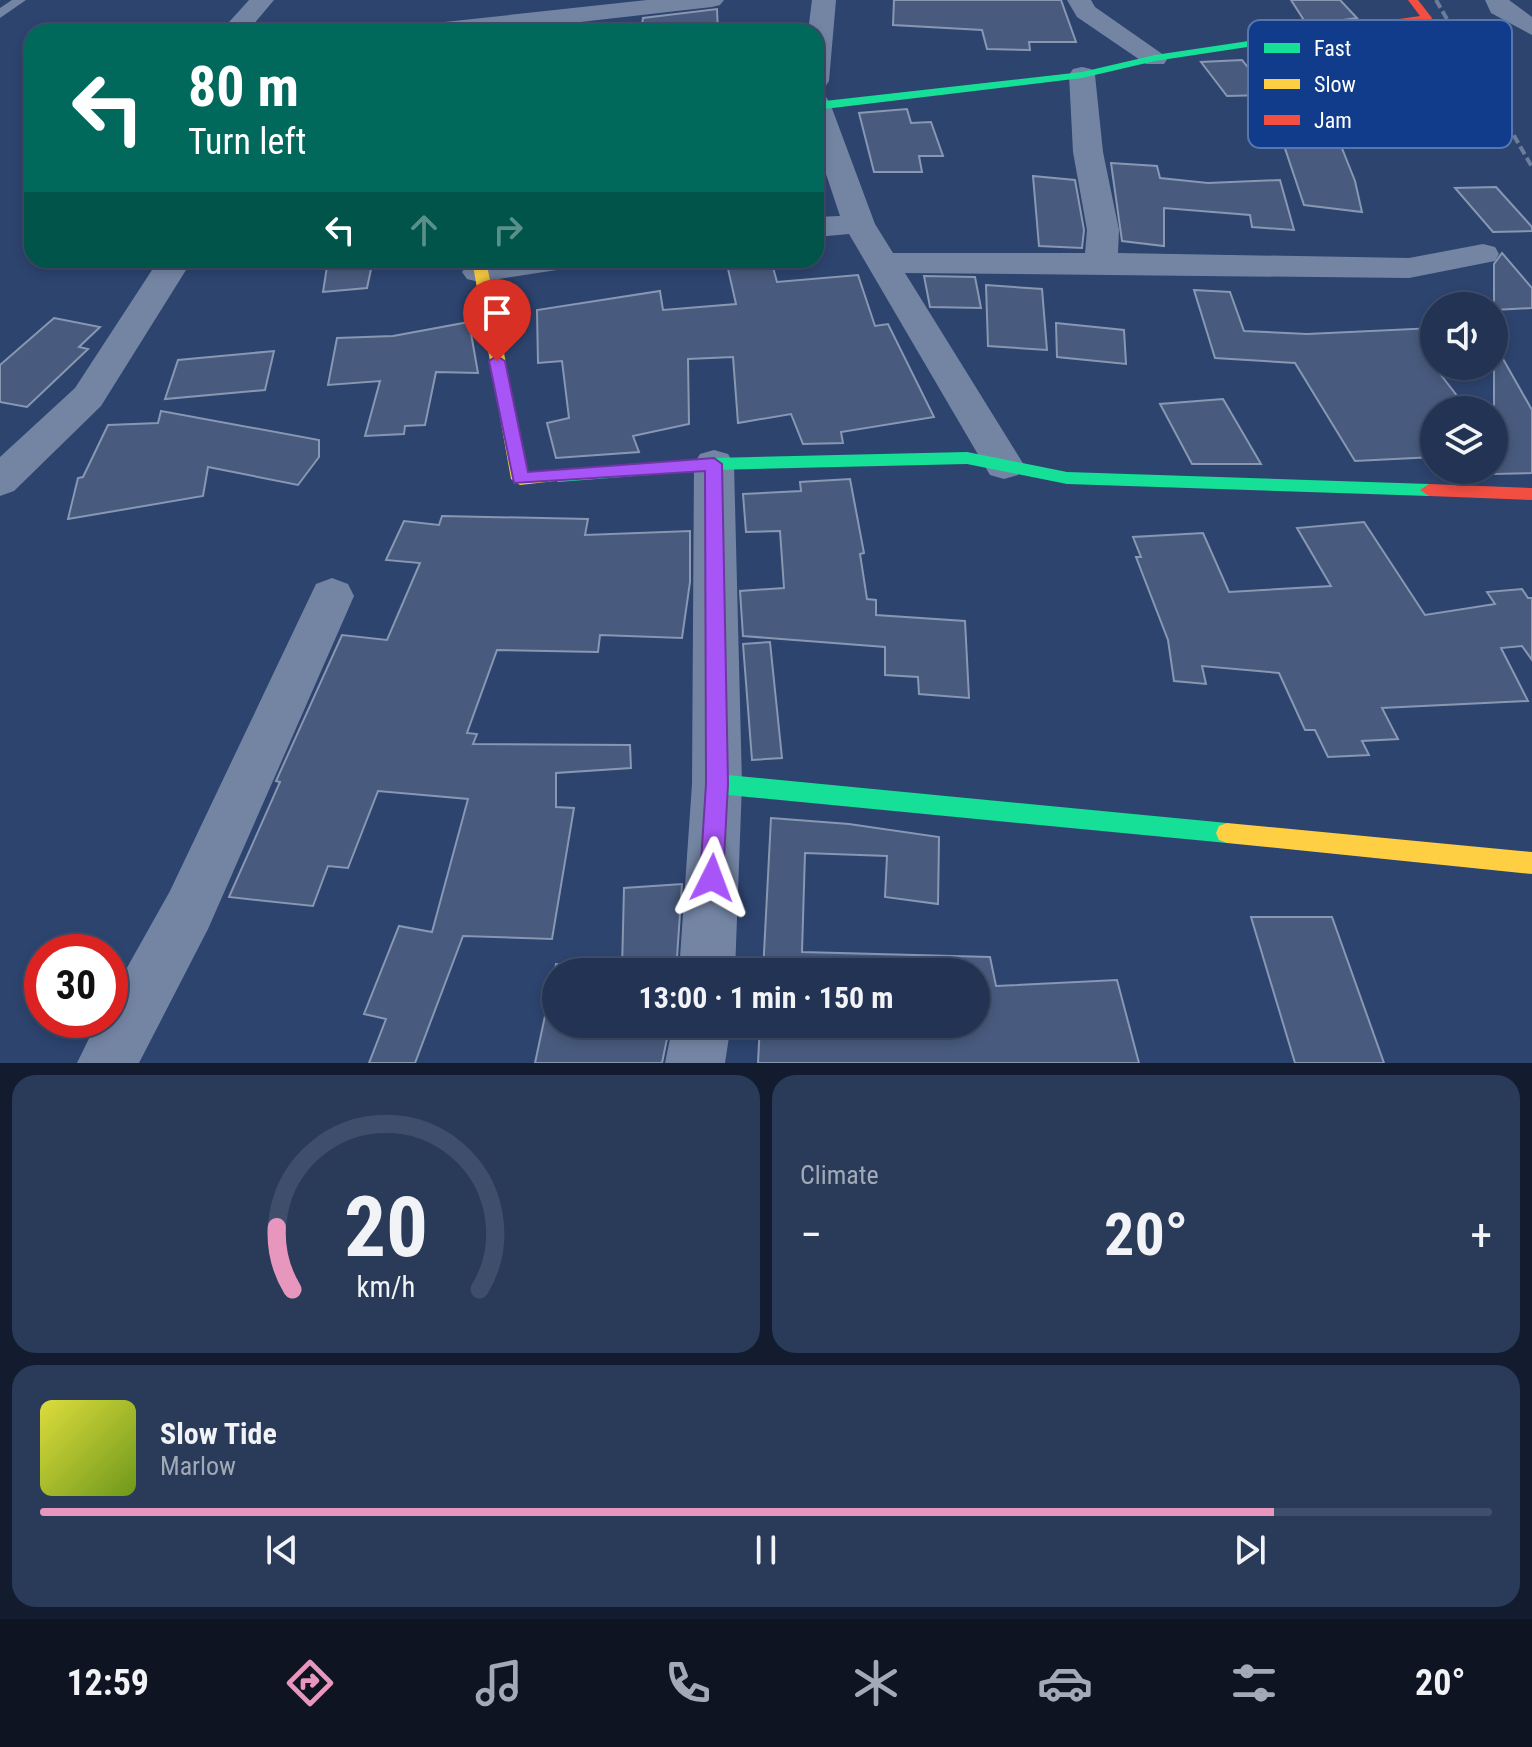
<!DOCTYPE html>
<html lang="en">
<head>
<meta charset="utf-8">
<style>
	:root { --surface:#223353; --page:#2a3b5a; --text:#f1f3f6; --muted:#a2aab8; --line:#3f4e6a; --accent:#e797bd }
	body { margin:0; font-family:"Roboto Condensed",sans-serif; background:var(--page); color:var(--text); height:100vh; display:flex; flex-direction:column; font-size:30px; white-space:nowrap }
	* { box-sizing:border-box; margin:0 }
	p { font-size:26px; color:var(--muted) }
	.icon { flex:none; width:44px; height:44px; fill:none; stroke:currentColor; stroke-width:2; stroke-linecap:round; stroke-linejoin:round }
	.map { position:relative; height:1063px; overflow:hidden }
	.details { display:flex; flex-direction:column; gap:12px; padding:12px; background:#131c2e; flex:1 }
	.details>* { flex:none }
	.guide { position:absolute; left:24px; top:24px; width:800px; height:244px; border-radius:24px; box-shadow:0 4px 12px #0003,0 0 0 2px var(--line); background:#00695c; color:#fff; overflow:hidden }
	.controls { position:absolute; left:1420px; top:292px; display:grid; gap:16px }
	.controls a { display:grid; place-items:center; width:88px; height:88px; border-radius:50%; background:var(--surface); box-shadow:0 4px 12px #0003,0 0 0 2px var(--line); font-size:40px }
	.speed { position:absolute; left:24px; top:934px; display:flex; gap:16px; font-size:40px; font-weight:700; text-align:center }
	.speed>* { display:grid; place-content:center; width:104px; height:104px; border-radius:50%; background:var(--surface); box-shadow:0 4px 12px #0003,0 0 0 2px var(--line); line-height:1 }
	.speed .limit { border:12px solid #d22; background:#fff; color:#111 }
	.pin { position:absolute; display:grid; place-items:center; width:68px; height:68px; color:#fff; margin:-82px -34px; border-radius:50% 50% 50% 0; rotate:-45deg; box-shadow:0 0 8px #0007 }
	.pin .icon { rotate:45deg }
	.me { position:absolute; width:88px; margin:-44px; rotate:3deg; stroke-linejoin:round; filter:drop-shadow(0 0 6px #0008) }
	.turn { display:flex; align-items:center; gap:28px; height:168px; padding:0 32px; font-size:36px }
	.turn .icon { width:104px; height:104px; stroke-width:2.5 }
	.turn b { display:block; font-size:56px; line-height:68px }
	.lanes { display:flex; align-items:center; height:76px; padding:0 32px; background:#0003; justify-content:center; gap:40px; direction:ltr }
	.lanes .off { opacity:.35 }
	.big { font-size:60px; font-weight:700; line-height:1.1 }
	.details .widget { flex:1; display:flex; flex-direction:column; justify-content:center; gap:12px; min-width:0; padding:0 28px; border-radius:24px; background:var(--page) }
	.details .dial { align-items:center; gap:0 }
	.dial svg { height:208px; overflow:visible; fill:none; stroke:var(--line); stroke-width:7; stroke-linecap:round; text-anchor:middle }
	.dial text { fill:var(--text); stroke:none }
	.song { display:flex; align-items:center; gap:24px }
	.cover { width:96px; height:96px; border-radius:12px; background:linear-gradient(135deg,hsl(60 70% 55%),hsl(80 70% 35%)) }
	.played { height:8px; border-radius:4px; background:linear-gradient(90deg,var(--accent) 85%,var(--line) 85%) }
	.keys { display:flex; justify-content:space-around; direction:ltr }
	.heat { display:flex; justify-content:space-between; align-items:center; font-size:44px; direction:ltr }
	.details .tiles { flex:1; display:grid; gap:12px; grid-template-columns:1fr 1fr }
	.widget:last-child { grid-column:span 2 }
	.trip { position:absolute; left:542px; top:958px; width:448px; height:80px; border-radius:40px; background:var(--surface); box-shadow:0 4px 12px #0003,0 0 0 2px var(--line); font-weight:700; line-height:80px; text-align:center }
	.tabs { display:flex; height:128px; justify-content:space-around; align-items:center; background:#0e1421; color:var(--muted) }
	.tabs .icon { width:56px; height:56px }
	.tabs .active { color:var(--accent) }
	.tabs b { font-size:36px; color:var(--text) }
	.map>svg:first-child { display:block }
	.building { fill:#485b7e; stroke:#8897b2; stroke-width:2 }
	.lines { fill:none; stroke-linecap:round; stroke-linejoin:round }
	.lane { fill:#7485a4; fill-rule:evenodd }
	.street { fill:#7485a4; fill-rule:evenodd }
	.fast { fill:#16e098; fill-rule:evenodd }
	.slow { fill:#ffcf43; fill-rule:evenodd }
	.jam { fill:#f24e42; fill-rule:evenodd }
	.rail { stroke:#6c7d9b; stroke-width:4; stroke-dasharray:9 4; stroke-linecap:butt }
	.route { fill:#a855f7; stroke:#6d37a1; stroke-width:2 }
	.key { fill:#113c8b; stroke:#5876ae; stroke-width:2 }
	.key-label { font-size:22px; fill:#fff }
</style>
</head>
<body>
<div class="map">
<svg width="1532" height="1063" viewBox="0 0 1532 1063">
	<rect width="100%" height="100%" fill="#2d446f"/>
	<!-- building -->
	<g class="building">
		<polygon points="894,0 1061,0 1076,42 1029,42 1030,50 987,49 982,30 893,25"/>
		<polygon points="1291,0 1340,0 1357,18 1307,25"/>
		<polygon points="717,9 718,32 641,32 643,18"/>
		<polygon points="1376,36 1380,40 1411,40 1440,79 1428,79 1445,103 1324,103 1355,181 1362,212 1304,205 1267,95 1227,96 1201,62 1242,60 1265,89 1260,76 1337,73 1319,45"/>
		<polygon points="907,109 911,123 931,122 943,156 919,156 922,172 874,172 859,113"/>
		<polygon points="1111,163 1157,166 1160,178 1208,183 1280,180 1294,230 1252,227 1250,215 1164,208 1164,246 1122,241"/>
		<polygon points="1033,176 1075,180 1084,230 1082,248 1039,246"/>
		<polygon points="1496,187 1532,227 1532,231 1493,232 1455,188"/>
		<polygon points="1502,253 1532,288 1532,308 1494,310 1494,264"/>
		<polygon points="328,260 373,260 367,288 323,292"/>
		<polygon points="726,260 771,260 777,282 858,275 875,326 888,324 934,417 841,432 843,443 803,444 791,414 738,423 733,357 688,359 689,424 633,436 639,452 556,458 547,423 569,418 562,361 538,363 537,310 660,291 663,310 736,304"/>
		<polygon points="924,276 975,277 981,308 930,307"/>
		<polygon points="986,285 1042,289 1047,350 988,346"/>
		<polygon points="1194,290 1230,292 1244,331 1307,334 1434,328 1434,366 1468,410 1434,410 1434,457 1355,461 1295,363 1215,358"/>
		<polygon points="54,318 100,327 79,347 88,349 27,407 0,402 0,365"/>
		<polygon points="469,322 478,373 436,372 425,425 405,426 404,434 365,436 380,381 328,385 337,338 393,336"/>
		<polygon points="1056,323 1124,330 1126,364 1057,357"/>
		<polygon points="1494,343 1532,410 1532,473 1494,474"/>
		<polygon points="274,351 265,390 165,399 178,360"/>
		<polygon points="1223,399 1261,464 1192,464 1160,404"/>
		<polygon points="161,411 319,440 319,457 298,485 208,467 203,496 68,519 78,478 83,477 108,425 158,423"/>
		<polygon points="850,479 864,553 860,554 867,599 876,600 876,615 965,621 969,698 919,694 918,677 885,675 885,647 743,636 740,591 784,588 780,531 746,532 743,494 801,491 800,482"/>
		<polygon points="442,516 588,519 585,535 690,531 690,582 682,638 600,635 598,652 497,650 467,733 477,734 473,744 630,745 631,768 556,773 556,807 574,808 552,939 463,936 415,1063 369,1063 386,1019 364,1014 399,926 432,932 468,799 378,791 348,868 328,866 313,906 229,897 280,782 276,781 342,635 387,640 420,563 386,560 404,521 439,525"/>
		<polygon points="1364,522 1425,615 1495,604 1487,592 1522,589 1528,598 1532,598 1532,660 1522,646 1501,648 1528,701 1382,708 1398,739 1362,741 1369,755 1328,757 1315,730 1305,730 1279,673 1202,666 1206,684 1174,681 1168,640 1136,557 1141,557 1133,537 1203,533 1229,592 1331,586 1297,528"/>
		<polygon points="770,642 782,758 752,760 743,644"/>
		<polygon points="771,818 849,824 939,837 938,904 885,897 887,856 805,853 802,952 990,957 996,986 1117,980 1139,1063 758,1063 760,1024 976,1024 976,972 763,972"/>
		<polygon points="682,884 676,972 556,972 556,1024 670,1024 662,1063 535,1063 556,964 622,969 624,888"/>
		<polygon points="1251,917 1332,917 1384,1063 1295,1063"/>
	</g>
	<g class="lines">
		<!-- lane -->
		<polygon class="lane" points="12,0 26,0 0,18 0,8"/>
		<!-- street -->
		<g class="street">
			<polygon points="249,0 274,0 247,32 220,32"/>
			<polygon points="647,0 724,0 720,5 712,7 493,32 413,32 417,27 426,24"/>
			<polygon points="812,0 836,0 829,81 825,87 816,89 816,32 808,32"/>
			<polygon points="1067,0 1091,0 1095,7 1168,58 1164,64 1146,64 1077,17"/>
			<polygon points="1485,0 1509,0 1532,17 1532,35 1491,13"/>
			<polygon points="1082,67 1091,69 1095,75 1103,152 1119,230 1118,253 1409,258 1483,244 1495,247 1499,254 1495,261 1409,278 905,273 1024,465 1018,475 1004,479 990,475 849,234 816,237 816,217 840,216 816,144 816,95 826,97 830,103 875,224 893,253 1085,253 1087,230 1073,152 1069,75 1073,69"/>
			<polygon points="155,260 187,260 186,270 101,406 14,491 0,496 0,457 75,388 152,270"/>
			<polygon points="492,260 573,260 569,267 557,270 479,282 467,279 462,272 467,265"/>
			<polygon points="714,450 728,454 734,464 742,784 735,972 679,972 692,784 694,464 700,454"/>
			<polygon points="332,578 348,584 354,596 208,929 139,1063 77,1063 98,1020 110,1020 110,998 170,891 316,584"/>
			<polygon points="673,1024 731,1024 725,1063 665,1063"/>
		</g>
		<!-- fast -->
		<g class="fast">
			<polygon points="1295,34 1300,37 1299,39 1155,61 1082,78 816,110 816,102 1082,72 1155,55"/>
			<polygon points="967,452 1067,472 1429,484 1438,490 1429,496 1067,484 967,464 714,470 558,482 549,476 558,470 714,458"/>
			<polygon points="717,774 1227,823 1235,826 1238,833 1235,840 1227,843 717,794 709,791 706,784 709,777"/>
		</g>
		<!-- slow -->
		<g class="slow">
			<polygon points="472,260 486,260 527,472 564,472 567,476 564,480 520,485 511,479"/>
			<polygon points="1227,823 1532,852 1532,874 1227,843 1219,840 1216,833 1219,826"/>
		</g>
		<!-- jam -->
		<g class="jam">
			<polygon points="1408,0 1418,0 1432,18 1431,20 1295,40 1290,37 1295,34 1420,16"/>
			<polygon points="1429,484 1532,488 1532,500 1429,496 1420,490"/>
		</g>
		<!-- rail -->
		<polyline class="rail" points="1436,0 1532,167"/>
	</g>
	<!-- route -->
	<polygon class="route" points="497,356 505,361 528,472 714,458 722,464 728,784 723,878 720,886 712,889 703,886 700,878 706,784 705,471 514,483 489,361"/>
	<!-- legend -->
	<rect x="1248" y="20" width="264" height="128" rx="12" class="key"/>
	<rect x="1264" y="43" width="36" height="10" fill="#16e098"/>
	<rect x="1264" y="79" width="36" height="10" fill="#ffcf43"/>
	<rect x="1264" y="115" width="36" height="10" fill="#f24e42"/>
	<g class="key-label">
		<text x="1314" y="56">Fast</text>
		<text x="1314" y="92">Slow</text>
		<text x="1314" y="128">Jam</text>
	</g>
</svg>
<div class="controls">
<a><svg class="icon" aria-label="sound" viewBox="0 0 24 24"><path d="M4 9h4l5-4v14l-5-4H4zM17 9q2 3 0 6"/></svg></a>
<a><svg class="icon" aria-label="layers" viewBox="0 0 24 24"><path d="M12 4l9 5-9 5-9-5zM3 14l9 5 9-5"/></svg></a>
</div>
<div class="speed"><div class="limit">30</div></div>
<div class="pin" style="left:497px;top:361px;background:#d93025"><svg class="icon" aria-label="arrive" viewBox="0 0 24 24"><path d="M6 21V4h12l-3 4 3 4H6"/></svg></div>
<svg class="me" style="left:712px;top:878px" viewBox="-20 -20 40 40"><path d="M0-17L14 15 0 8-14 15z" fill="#a855f7" stroke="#fff" stroke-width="4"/></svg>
<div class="trip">13:00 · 1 min · 150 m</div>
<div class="guide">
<div class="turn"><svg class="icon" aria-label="left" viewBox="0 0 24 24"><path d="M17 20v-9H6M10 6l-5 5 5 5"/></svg><div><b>80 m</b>Turn left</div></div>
<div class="lanes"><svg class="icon" aria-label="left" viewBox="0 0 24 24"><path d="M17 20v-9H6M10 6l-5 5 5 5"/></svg><svg class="icon off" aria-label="ahead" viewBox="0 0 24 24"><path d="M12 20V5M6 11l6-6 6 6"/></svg><svg class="icon off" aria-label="right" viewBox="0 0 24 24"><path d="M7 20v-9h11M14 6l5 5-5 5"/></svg></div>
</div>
</div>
<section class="details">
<div class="tiles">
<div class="widget dial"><svg viewBox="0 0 100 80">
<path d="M14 69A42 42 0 1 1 86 69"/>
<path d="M14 69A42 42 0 0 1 8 45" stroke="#e797bd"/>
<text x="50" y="56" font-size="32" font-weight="700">20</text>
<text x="50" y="72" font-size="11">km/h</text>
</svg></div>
<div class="widget"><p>Climate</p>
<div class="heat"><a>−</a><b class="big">20°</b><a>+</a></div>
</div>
<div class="widget">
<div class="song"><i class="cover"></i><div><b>Slow Tide</b><p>Marlow</p></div></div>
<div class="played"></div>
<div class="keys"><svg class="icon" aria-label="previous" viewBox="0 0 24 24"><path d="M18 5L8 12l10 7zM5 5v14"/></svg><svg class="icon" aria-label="pause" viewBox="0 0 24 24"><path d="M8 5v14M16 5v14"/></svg><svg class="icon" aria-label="next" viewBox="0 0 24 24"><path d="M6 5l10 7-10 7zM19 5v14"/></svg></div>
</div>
</div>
</section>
<nav class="tabs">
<b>12:59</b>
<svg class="icon active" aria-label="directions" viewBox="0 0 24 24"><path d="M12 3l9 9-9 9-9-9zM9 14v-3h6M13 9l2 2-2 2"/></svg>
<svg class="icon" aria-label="music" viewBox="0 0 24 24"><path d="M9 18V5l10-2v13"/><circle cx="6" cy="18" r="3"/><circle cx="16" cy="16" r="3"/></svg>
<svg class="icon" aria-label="phone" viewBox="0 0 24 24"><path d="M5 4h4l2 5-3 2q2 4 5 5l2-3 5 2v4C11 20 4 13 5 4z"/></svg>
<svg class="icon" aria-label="climate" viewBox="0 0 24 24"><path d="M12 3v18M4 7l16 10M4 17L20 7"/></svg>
<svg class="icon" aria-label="car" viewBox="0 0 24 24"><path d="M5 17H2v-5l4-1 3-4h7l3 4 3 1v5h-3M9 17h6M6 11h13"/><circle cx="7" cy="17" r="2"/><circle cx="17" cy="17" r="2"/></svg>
<svg class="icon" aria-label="filters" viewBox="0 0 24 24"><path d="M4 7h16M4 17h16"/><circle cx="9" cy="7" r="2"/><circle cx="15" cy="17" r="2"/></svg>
<b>20°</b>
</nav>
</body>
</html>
